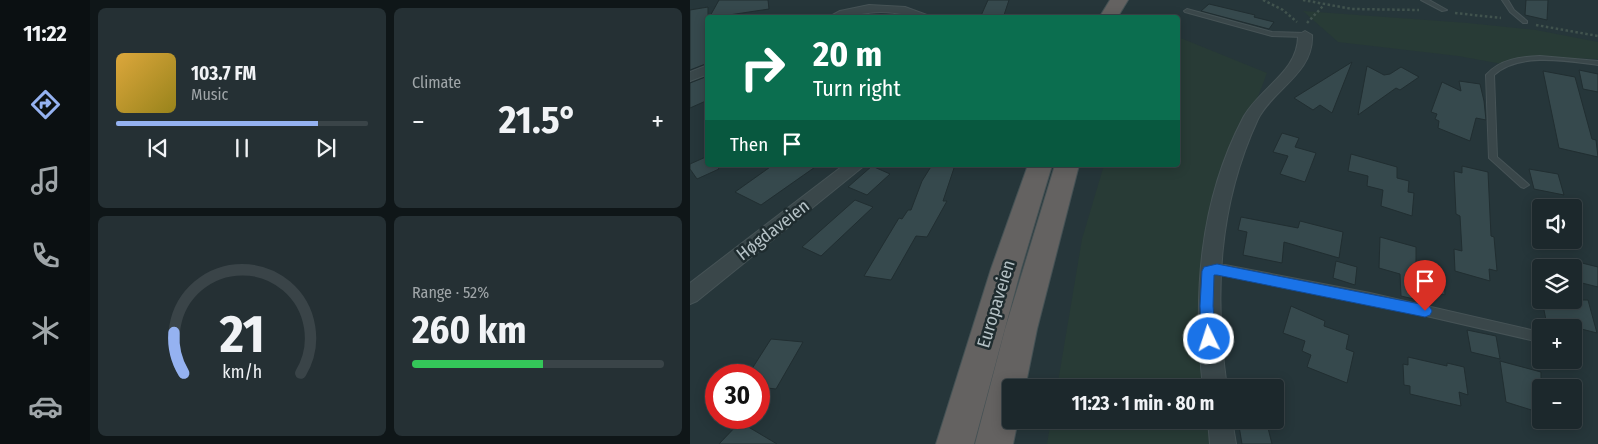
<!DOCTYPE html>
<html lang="en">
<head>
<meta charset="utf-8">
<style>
	:root { --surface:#1c282c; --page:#253034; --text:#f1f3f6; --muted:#a0a6a9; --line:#3a4448; --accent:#95b2f1 }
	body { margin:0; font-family:"Fira Sans Condensed",sans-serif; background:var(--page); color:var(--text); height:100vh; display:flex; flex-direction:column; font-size:19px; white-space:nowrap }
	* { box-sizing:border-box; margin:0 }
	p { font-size:16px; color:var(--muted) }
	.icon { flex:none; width:28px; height:28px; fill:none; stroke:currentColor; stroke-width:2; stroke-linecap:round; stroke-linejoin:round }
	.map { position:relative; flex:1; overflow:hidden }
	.drawer { display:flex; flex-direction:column; gap:8px; padding:8px; background:#0f1618; width:600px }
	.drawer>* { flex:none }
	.banner { position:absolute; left:15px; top:15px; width:475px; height:152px; border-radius:5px; box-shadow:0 2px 12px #0003,0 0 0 1px var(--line); background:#0b6e4f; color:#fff; overflow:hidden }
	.buttons { position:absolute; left:842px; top:199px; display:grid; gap:10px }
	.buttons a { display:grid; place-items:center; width:50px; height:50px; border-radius:5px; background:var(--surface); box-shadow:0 2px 12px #0003,0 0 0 1px var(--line); font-size:25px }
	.speed { position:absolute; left:15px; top:364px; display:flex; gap:10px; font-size:25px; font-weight:700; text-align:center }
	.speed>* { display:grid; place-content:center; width:65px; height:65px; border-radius:50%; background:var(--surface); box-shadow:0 2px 12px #0003,0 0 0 1px var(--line); line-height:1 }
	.speed .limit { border:8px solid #d22; background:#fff; color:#111 }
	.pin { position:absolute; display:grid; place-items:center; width:42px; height:42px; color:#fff; margin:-51px -21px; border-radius:50% 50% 50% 0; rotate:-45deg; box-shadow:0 0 5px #0007 }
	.pin .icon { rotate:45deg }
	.me { position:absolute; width:55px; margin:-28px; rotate:356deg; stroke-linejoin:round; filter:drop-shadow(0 0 4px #0008) }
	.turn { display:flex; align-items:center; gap:18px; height:105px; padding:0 25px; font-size:22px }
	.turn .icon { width:65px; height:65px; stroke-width:2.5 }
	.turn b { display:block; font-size:35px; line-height:42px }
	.then { display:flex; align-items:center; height:48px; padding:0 25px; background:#0003; gap:10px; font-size:19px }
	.big { font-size:38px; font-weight:700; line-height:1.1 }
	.drawer .tile { flex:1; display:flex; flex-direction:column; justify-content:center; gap:8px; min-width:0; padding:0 18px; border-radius:8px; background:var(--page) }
	.drawer .dial { align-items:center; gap:0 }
	.dial svg { height:130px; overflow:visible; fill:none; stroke:var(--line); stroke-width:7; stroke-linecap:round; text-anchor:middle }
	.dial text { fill:var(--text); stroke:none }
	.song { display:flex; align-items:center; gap:15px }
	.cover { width:60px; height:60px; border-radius:8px; background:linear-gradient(135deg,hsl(40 70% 55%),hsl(50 70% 35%)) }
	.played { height:5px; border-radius:2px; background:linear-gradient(90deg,var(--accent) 80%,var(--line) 80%) }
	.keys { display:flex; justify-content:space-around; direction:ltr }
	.heat { display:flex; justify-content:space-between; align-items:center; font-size:28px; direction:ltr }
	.charge { height:8px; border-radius:4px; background:linear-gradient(90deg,#34c759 52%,var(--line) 0) }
	.drawer .tiles { flex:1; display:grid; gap:8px; grid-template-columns:repeat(2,1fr) }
	.trip { position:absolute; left:312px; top:379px; width:282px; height:50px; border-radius:5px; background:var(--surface); box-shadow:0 2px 12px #0003,0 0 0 1px var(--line); font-weight:700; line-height:50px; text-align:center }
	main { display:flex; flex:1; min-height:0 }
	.tabs { display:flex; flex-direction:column; width:90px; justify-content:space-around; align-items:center; background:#0b1012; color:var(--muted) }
	.tabs .icon { width:35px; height:35px }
	.tabs .current { color:var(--accent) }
	.tabs b { font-size:22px; color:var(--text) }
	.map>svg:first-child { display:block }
	.green { fill:#283b36 }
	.building { fill:#36494d; stroke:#212e31 }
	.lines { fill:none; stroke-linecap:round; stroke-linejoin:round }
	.service-casing { stroke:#465356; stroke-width:2 }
	.minor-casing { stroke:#465356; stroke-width:2 }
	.trunk-casing { stroke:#455255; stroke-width:2 }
	.path { stroke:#41534e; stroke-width:2.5; stroke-dasharray:2.5 2.5; stroke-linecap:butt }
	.service { fill:#3a474a; fill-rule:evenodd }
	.minor { fill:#3a474a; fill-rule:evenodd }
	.trunk { fill:#646261; fill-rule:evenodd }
	.route { fill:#1a73e8; stroke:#114b97 }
	.labels { text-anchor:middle; stroke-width:5; stroke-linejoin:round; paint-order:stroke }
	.street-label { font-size:18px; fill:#b5c2c6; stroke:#1f2c2f }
</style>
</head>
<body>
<main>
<nav class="tabs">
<b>11:22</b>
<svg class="icon current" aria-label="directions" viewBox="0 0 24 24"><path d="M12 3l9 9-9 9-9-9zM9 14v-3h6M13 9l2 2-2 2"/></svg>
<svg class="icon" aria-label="music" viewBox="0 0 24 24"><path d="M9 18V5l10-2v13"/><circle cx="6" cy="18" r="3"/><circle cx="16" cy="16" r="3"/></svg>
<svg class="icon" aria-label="phone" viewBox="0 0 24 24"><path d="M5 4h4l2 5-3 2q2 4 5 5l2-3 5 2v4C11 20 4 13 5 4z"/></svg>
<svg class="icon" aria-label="climate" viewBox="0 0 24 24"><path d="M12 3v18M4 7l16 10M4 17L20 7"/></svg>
<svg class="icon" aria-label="car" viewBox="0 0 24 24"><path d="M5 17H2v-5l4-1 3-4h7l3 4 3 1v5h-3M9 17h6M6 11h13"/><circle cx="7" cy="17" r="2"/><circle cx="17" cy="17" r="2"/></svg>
</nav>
<section class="drawer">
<div class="tiles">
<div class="tile">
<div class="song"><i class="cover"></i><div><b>103.7 FM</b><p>Music</p></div></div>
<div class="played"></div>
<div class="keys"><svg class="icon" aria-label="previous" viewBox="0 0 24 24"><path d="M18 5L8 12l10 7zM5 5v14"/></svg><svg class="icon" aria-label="pause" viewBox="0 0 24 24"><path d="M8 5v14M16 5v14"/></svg><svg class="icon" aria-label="next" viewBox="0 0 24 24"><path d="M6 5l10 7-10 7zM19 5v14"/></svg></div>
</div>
<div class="tile"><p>Climate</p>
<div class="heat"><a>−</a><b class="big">21.5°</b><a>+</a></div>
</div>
<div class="tile dial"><svg viewBox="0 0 100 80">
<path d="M14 69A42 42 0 1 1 86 69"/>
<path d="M14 69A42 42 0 0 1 8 44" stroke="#95b2f1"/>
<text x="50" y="56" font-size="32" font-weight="700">21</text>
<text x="50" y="72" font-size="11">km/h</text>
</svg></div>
<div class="tile"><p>Range · 52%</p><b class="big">260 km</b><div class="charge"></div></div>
</div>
</section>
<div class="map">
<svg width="908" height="444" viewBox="0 0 908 444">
	<rect width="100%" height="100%" fill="#26363a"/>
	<!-- green -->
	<g class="green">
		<polygon points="613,11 778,23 846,30 908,42 908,59 845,57 812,64 768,56 648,42"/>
		<polygon points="488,37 577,73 555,131 519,247 526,387 367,388 392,239 414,165 488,165"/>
		<polygon points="361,420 532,420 535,444 357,444"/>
	</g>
	<!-- building -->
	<g class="building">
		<polygon points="29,0 78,0 79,9 19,18"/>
		<polygon points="298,0 319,0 313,18 290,18"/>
		<polygon points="836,0 858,0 857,20 835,15"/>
		<polygon points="519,4 565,15 564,17 584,22 579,29 511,11"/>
		<polygon points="18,7 18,63 0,70 0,10"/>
		<polygon points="662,62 642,113 630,105 623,110 604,98"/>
		<polygon points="677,66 694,75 700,74 711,67 729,77 710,90 706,88 668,115"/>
		<polygon points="889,70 908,74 908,92 893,89"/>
		<polygon points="853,71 885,77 902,139 906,140 908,157 869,148"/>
		<polygon points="18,76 18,100 0,108 0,83"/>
		<polygon points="769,81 790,84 794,101 796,120 786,118 780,141 748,128 749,121 745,119 747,114 741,112 752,82 771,91"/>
		<polygon points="592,133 609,138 605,147 626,153 615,182 590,174 598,156 583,152"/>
		<polygon points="661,154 707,167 707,178 719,181 718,192 724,193 722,216 691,206 693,190 677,186 678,176 658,171"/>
		<polygon points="18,156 18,165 26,165 29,169 7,179 0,169 0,164"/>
		<polygon points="83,165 128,165 71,205 45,192"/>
		<polygon points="242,165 265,165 253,201 257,201 237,237 226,236 201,280 174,276 209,218 212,219 218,210 221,210 232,181"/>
		<polygon points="182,166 200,174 177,195 158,187"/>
		<polygon points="772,166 798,172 801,236 804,237 807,271 799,269 800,281 765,271 764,249 772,251 770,216 766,214 764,171 772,173"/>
		<polygon points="839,169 868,174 874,195 844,189"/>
		<polygon points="165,200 183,207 131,256 112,247"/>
		<polygon points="551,217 608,228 610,221 653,232 649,258 594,242 592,263 553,255 557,232 548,230"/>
		<polygon points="690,237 726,247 726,269 754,276 755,295 736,290 737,302 711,296 710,274 689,268"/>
		<polygon points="646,261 667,267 665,285 643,278"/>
		<polygon points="884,261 908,267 908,287 884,281"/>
		<polygon points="852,300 898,300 907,333 856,320"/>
		<polygon points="601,306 635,321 634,326 659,335 656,349 664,352 657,383 617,367 621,355 612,351 615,341 593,333"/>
		<polygon points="777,330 806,336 810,359 781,352"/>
		<polygon points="81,339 113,342 86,389 69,387 69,375 58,375"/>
		<polygon points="718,357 757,366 757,363 774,367 778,395 769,392 771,406 720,394 720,386 714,385 713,364 718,365"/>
		<polygon points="810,361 851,372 851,413 816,402"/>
		<polygon points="50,422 87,444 29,444"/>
		<polygon points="577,424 582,444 552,444 549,426"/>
	</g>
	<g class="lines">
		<!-- service casing -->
		<g class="service-casing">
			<g id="service">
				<polygon points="731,0 739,0 757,10 752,11"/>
				<polygon points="812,0 818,0 824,10 837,21 837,23 833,23 820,12"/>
				<polygon points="497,9 582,32 615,33 618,35 615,37 582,36 495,12 494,11"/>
				<path d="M850 56 908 61V65C878 61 828 52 804 75L807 157 837 183 839 185 834 188 831 187 799 158 796 75C810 59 830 57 850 56Z"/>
				<polygon points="535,265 680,293 841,330 845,331 847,335 845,339 841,340 680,303 535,275 519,276 515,274 514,271 515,268"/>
			</g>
		</g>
		<!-- minor casing -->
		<g class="minor-casing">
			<g id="minor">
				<path d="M179 5 215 7 245 18C226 18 210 12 191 12 173 12 156 18 137 18L150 11Z"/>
				<path d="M615 31 622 35C624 73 583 89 568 119 528 205 524 295 537 388H513C503 295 509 202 553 118 569 88 609 72 608 35Z"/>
				<polygon points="18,65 18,74 0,81 0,72"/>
				<polygon points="154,165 175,165 7,301 0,304 0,283"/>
				<polygon points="518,420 542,420 546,444 520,444"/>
			</g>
		</g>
		<!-- trunk casing -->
		<g class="trunk-casing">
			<g id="trunk">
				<polygon points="420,0 438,0 427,18 409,18"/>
				<polygon points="338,165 362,165 331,269 284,444 246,444 301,269"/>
				<polygon points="365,165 389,165 347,329 335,388 321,388 321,420 328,420 323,444 285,444 315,329"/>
			</g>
		</g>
		<!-- path -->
		<g class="path">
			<polyline points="573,0 593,10 607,22"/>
			<polyline points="613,0 662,9 729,10"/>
			<polyline points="765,13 811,18"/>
			<polyline points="617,23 634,5"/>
			<polyline points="846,25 908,36"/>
		</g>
		<!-- service -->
		<use href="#service" class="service"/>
		<!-- minor -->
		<use href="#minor" class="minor"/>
		<!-- trunk -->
		<use href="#trunk" class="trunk"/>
	</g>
	<!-- route -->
	<polygon class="route" points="527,264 735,305 740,307 742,311 740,315 735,317 527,275 524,275 523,306 526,339 524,344 519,345 514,344 512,339 510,306 512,271 514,267"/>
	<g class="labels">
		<!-- street labels -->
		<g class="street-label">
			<text transform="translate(83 230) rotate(-38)" y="6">Høgdaveien</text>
			<text transform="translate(306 304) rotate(-73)" y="6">Europaveien</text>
		</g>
	</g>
</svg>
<div class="buttons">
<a><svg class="icon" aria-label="sound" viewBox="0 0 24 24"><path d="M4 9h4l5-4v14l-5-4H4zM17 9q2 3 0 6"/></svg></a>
<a><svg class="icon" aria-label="layers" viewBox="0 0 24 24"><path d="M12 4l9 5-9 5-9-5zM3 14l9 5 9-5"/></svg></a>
<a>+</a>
<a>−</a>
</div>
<div class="speed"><div class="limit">30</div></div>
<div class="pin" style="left:735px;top:311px;background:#d93025"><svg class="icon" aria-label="arrive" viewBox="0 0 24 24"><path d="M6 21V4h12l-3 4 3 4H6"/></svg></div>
<svg class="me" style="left:519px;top:339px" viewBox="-20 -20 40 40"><circle r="17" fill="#1a73e8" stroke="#fff" stroke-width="3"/><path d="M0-11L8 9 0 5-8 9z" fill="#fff"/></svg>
<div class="trip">11:23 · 1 min · 80 m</div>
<div class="banner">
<div class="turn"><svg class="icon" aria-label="right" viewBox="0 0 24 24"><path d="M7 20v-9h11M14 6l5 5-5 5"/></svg><div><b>20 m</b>Turn right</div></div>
<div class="then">Then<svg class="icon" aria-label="arrive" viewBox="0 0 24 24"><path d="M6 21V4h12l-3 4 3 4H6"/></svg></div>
</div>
</div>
</main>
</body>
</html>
